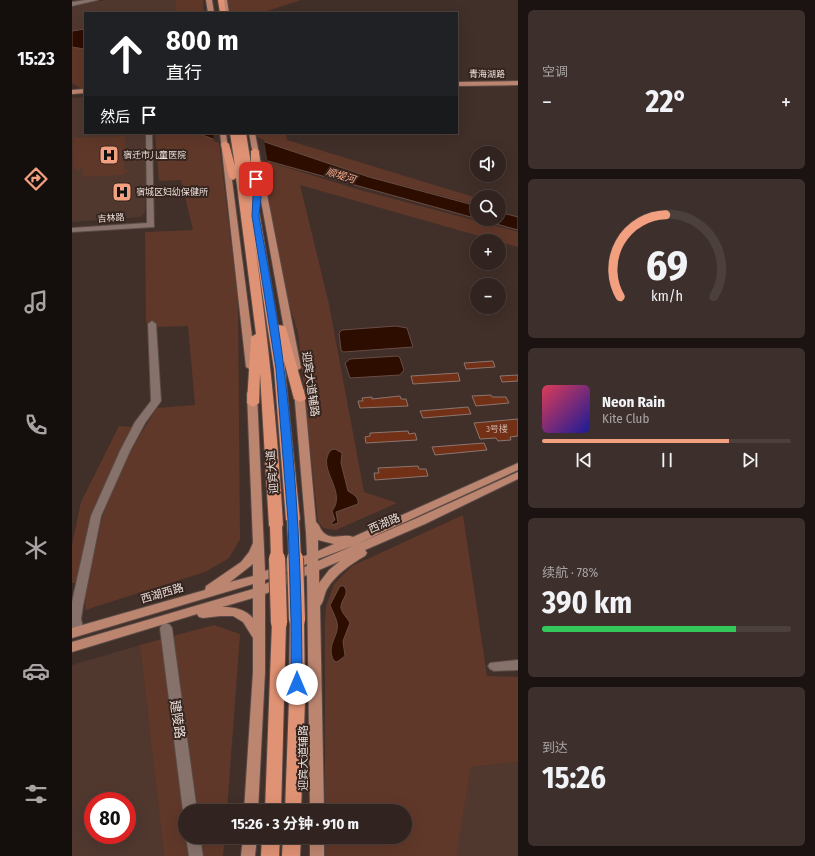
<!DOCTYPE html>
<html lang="zh">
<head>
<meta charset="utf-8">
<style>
	:root { --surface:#31231f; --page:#3d2f2c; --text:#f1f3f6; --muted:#a8a4a4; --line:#4c403d; --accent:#f2a080 }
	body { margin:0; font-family:"Fira Sans Condensed","Noto Sans SC",sans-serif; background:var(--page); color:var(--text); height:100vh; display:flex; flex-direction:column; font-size:15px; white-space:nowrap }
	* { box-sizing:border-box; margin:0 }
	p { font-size:13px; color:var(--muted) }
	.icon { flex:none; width:22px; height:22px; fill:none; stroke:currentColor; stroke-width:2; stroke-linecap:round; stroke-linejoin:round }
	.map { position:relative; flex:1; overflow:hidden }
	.panel { display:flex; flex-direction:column; gap:10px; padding:10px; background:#1b1311; width:297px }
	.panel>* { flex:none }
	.banner { position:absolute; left:12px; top:12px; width:374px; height:122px; border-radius:0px; box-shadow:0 4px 16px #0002,0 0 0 1px var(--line); background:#202124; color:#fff; overflow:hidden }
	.tools { position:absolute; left:398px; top:146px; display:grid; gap:8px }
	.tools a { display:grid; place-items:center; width:36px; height:36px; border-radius:50%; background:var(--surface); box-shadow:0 4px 16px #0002,0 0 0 1px var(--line); font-size:20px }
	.speed { position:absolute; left:12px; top:792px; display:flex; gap:8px; font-size:20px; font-weight:700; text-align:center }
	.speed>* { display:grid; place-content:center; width:52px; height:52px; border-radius:50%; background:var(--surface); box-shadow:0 4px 16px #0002,0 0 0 1px var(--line); line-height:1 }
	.speed .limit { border:6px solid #d22; background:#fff; color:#111 }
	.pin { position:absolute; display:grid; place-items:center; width:34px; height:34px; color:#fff; margin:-17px; border-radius:8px; box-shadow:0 2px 6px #0006 }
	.me { position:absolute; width:44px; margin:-22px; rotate:0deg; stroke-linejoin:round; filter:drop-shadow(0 0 3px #0008) }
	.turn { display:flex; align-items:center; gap:14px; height:84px; padding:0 16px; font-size:18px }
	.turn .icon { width:52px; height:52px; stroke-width:2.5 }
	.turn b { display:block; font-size:28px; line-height:34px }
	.then { display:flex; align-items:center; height:38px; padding:0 16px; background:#0003; gap:8px; font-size:15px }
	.big { font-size:30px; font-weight:700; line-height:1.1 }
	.panel .widget { flex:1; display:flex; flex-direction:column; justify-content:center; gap:6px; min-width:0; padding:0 14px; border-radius:6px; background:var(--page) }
	.panel .dial { align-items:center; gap:0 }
	.dial svg { height:104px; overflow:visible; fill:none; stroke:var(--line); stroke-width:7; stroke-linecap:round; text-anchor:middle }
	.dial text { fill:var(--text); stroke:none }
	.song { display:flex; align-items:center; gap:12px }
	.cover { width:48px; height:48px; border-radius:6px; background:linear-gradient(135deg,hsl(350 70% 55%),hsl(240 70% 35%)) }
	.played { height:4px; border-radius:2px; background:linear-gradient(90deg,var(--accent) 75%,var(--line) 75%) }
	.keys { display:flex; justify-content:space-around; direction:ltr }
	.heat { display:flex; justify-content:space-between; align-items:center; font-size:22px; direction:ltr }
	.charge { height:6px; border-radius:3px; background:linear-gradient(90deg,#34c759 78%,var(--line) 0) }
	.trip { position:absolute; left:106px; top:804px; width:234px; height:40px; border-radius:20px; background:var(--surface); box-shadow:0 4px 16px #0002,0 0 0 1px var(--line); font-weight:700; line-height:40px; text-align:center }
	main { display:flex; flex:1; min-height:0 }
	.dock { display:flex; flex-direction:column; width:72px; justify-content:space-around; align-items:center; background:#140e0c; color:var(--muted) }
	.dock .icon { width:28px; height:28px }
	.dock .selected { color:var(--accent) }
	.dock b { font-size:18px; color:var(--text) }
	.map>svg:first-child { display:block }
	.built { fill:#50382f; fill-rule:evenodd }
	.green { fill:#603829 }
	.water { fill:#2e0d01; stroke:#674c43 }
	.pier { fill:#412f29 }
	.building { fill:#723116; stroke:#8b766f }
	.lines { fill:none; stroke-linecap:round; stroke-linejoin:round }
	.minor-casing { stroke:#5a4b46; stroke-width:2 }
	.major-casing { stroke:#5a4b46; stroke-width:2 }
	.highway-casing { stroke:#5a4b46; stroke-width:2 }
	.minor { fill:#86726a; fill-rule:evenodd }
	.major { fill:#bc8570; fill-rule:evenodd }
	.highway { fill:#e09274; fill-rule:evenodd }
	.highway-bridge-far1-casing { stroke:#5a4b46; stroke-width:14; stroke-linecap:butt }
	.highway-bridge-casing { stroke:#5a4b46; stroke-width:18; stroke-linecap:butt }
	.highway-bridge-far1 { stroke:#e09274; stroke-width:12 }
	.highway-bridge { stroke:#e09274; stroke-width:16 }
	.route { fill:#1a73e8; stroke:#114b97 }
	.labels { text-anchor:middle; stroke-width:4; stroke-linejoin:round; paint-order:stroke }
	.far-street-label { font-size:9px; fill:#ece0dc; stroke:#36251f }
	.far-poi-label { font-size:9px; fill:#ece0dc; stroke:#36251f; text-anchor:start }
	.number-label { font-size:9px; fill:#ceb4aa }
	.far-water-label { font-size:10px; font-style:italic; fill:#faab8c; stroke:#36251f }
	.street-label { font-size:11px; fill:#ece0dc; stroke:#36251f }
	.near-street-label { font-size:13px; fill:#ece0dc; stroke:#36251f }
</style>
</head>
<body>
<main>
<nav class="dock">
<b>15:23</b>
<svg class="icon selected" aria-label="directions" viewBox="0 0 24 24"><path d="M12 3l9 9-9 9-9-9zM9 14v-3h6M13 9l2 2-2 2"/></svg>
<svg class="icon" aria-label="music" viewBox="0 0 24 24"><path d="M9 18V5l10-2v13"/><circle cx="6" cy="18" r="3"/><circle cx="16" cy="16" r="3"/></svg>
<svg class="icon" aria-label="phone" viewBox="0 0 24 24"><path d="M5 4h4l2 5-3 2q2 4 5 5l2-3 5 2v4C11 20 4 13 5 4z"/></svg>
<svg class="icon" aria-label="climate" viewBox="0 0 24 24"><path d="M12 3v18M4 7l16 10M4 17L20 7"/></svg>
<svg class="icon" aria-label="car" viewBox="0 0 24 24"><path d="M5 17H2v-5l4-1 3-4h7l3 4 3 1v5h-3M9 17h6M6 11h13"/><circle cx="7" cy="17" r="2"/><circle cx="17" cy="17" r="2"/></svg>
<svg class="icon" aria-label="filters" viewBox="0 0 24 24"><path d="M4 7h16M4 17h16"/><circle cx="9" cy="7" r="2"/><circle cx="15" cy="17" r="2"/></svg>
</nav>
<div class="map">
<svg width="446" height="856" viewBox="0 0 446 856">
	<rect width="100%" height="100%" fill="#412f29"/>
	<!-- built -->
	<g class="built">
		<polygon points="34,0 104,0 105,13 13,13 13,29 0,31 0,5"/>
		<polygon points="13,97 13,133 74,133 73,212 69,217 0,222 0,98"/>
		<path d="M68 645 92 856H0V665ZM21 801H55V835H21Z"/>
		<polygon points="446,762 446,856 383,856 399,767"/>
	</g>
	<!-- green -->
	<g class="green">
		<polygon points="104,0 131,0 132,13 104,13"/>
		<polygon points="155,0 229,0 189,13 158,13"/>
		<polygon points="0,47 13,49 13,87 8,88 0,83"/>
		<path d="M83 133H146L166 302 168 539 157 558 133 572 13 610C16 536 44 470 85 408L123 405 116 326 83 327V324L74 323 73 232 121 230 109 180 87 181Z"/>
		<polygon points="180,133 214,133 215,140 405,198 405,205 302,178 181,140"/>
		<polygon points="53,136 52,170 58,170 51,175 11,177 11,169 4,170 1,165 2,138"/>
		<polygon points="187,159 288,190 446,232 446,247 228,185 257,304 292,492 325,503 264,530 251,528 246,521 226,332 205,268"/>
		<polygon points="47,426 60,427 61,430 47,454 21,509 5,583 0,583 0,545 9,502"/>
		<polygon points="391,515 415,676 446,677 446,762 399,767 384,856 253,856 253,837 333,837 333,811 253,811 253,624 254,606 262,584 280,566"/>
		<polygon points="142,625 168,634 155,811 113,811 113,837 153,837 151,856 92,856 68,645"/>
	</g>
	<!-- water -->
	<g class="water">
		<polygon points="13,29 13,49 0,47 0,31"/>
		<polygon points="125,133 166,133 297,177 405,206 405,219 427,219 427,212 446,217 446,230 196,161 185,155"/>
		<polygon points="324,326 335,328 341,347 271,352 269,350 267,333 270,330"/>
		<polygon points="326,356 328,358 332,370 328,375 278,378 273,363 278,359"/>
		<path d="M263 449 270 453 269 463 276 491C281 494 287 497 286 504L264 512 266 523 260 525V522L263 520 260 511C276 491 243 468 259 450Z"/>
		<path d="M268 586H272C278 594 270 598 269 606 268 612 276 618 278 623L271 641 273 656 265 662 262 661C253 646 268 635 265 623 264 617 260 611 258 605Z"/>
	</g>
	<!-- pier -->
	<polygon class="pier" points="141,133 173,133 192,140 196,163 189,158 142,141"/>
	<!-- building -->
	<g class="building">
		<polygon points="421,361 423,367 394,369 392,363"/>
		<polygon points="386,373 388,381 341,384 339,376"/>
		<polygon points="446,375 446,381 430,382 428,376"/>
		<polygon points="419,395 420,397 434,397 437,403 404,406 400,396"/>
		<polygon points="328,396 329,399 334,399 336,406 288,408 286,401 291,401 290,398 300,397 300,399"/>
		<polygon points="396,407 399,414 351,418 348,411"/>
		<polygon points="446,419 446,436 438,437 439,440 426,441 424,438 408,439 402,423"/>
		<polygon points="336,431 337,434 343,433 345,440 294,443 293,437 298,436 298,433"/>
		<polygon points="412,443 415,450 363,455 360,447"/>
		<polygon points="346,466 347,469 354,469 356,476 303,480 302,473 307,473 306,468"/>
	</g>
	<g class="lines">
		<!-- minor casing -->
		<g class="minor-casing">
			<g id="minor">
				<polygon points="14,0 26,0 0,6 0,2"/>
				<polygon points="74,133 80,133 82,227 0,232 0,228 75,223"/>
				<polygon points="80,321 84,324 89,401 73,423 58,451 29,516 11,606 9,619 12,631 10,634 6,636 2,634 0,631 0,602 19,516 48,451 63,422 79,401 76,324"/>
				<polygon points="94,623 98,625 100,628 125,811 113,811 113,815 111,811 88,628 90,625"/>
				<polygon points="446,660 446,670 422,671 418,669 416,666 418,663"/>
				<polygon points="114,837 128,837 131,856 117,856"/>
			</g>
		</g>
		<!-- major casing -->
		<g class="major-casing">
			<g id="major">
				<polygon points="134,0 140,0 142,13 136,13"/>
				<polygon points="149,0 155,0 157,13 151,13"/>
				<polygon points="446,81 446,85 385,86 385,82"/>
				<polygon points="13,89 13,93 0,94 0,90"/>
				<polygon points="148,133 154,133 184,367 179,370 174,367"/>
				<polygon points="177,133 183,133 229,368 224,371 219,368"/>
				<path d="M227 387 232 390 244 522C248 525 248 530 252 533 260 541 272 533 281 537L446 463V470L283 545 246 559V561L345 518 446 472V479L353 524 293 550 295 553 293 556C279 564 264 574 255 589 252 594 252 602 248 606L252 811H238L235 575 193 594V672L186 811H172L181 672V638L171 622 161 616H148L131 618 127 617 125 614 0 652V642L181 589V584L0 638V628L133 590 134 586 169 562 177 552 181 543 175 393 177 391H183L185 393 193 571 235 555 234 533 222 390ZM246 540 262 544 246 551ZM268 561 257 570 247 583V570ZM181 564V576L158 582ZM235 564V566L193 584V580ZM181 598V618C173 609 162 607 150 607Z"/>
				<polygon points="171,837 185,837 183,856 169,856"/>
				<rect x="238" y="837" width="14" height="19"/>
			</g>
		</g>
		<!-- highway casing -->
		<g class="highway-casing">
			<g id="highway">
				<polygon points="146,0 152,0 154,13 148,13"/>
				<path d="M158 133H174L179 164V151L183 148 187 151 188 173 187 175H181L206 325 213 326 214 328 234 399 228 402 222 399 212 361 228 520 226 523H216L214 520 202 369 183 245C196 338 206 432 211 526L209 529H199L197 526 188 373 187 403 181 407 175 403 179 337 184 334 164 178 161 180 157 177 149 144 153 141 157 144 163 166Z"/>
				<polygon points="225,615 230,616 232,620 233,700 229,811 213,811 217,700 218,620 220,616"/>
				<polygon points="207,618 212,619 214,623 209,811 193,811 200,623 202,619"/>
				<polygon points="190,837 208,837 207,856 189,856"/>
				<polygon points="211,837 229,837 228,856 210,856"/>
			</g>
		</g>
		<!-- minor -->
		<use href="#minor" class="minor"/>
		<!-- major -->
		<use href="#major" class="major"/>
		<!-- highway -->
		<use href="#highway" class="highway"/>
		<!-- highway-bridge-far1 casing -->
		<g class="highway-bridge-far1-casing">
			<g id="highway-bridge-far1">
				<polyline points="221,520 223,559"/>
				<polyline points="204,526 205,559"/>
			</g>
		</g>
		<!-- highway-bridge casing -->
		<g class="highway-bridge-casing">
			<g id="highway-bridge">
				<polyline points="205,558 207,623"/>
				<polyline points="223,558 225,620"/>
			</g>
		</g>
		<!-- highway-bridge-far1 -->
		<use href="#highway-bridge-far1" class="highway-bridge-far1"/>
		<!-- highway-bridge -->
		<use href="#highway-bridge" class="highway-bridge"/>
	</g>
	<!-- route -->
	<path class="route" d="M182 177 188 179 189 197 187 216C196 267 206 318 212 369 225 473 230 579 230 684L229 687H221L219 684V620L216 520 204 369 180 216Z"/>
	<!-- icons -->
	<defs>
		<g id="hospital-square" transform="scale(1)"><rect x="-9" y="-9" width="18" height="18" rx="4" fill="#f2a080" stroke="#36251f"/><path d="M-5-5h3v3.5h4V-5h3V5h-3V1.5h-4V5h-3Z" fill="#111"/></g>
	</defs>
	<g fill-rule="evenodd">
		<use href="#hospital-square" x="37" y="155"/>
		<use href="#hospital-square" x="50" y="192"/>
	</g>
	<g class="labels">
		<!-- far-street labels -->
		<g class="far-street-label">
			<text x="415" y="77">青海湖路</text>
			<text transform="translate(39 218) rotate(-4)" y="3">吉林路</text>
		</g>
		<!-- far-poi labels -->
		<g class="far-poi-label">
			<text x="51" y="158">宿迁市儿童医院</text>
			<text x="64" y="195">宿城区妇幼保健所</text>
		</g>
		<!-- number labels -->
		<g class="number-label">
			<text x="425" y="432">3号楼</text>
		</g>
		<!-- far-water labels -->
		<g class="far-water-label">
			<text transform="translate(269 175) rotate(17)" y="4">顺堤河</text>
		</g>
		<!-- street labels -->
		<g class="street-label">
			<text transform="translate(239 384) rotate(82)" y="4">迎宾大道辅路</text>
			<text transform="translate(200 472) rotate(-95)" y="4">迎宾大道</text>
			<text transform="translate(312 523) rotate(-23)" y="4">西湖路</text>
			<text transform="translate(90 593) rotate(-16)" y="4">西湖西路</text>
			<text transform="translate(231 758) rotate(-90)" y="4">迎宾大道辅路</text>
		</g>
		<!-- near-street labels -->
		<g class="near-street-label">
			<text transform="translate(106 719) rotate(82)" y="5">建陵路</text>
		</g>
	</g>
</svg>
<div class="tools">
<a><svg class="icon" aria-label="sound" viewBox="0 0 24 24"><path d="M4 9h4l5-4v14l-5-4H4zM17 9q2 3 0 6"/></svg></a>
<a><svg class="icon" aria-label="search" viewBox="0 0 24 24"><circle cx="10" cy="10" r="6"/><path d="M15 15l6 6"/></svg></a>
<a>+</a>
<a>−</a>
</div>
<div class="speed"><div class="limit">80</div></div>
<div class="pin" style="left:184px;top:179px;background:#d93025"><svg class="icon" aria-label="arrive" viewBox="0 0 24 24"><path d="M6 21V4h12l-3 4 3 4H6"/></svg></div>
<svg class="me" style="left:225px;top:684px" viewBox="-20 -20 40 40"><circle r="19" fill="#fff"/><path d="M0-13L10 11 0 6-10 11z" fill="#1a73e8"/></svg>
<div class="trip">15:26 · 3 分钟 · 910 m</div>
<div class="banner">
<div class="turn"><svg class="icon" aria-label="ahead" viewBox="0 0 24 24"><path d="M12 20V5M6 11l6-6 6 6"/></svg><div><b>800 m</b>直行</div></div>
<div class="then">然后<svg class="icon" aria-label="arrive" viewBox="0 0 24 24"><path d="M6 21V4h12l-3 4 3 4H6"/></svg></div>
</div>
</div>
<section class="panel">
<div class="widget"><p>空调</p>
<div class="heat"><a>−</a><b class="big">22°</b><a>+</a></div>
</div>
<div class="widget dial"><svg viewBox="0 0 100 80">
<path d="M14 69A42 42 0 1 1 86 69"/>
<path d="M14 69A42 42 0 0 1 49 6" stroke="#f2a080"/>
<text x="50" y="56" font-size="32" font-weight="700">69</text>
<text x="50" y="72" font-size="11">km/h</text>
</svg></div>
<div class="widget">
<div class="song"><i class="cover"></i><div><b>Neon Rain</b><p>Kite Club</p></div></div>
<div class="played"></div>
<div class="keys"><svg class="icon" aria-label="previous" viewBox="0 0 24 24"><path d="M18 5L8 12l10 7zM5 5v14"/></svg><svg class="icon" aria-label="pause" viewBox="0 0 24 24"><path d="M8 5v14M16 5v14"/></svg><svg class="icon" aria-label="next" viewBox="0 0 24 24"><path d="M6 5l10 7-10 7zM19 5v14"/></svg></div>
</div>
<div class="widget"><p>续航 · 78%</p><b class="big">390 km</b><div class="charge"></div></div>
<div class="widget"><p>到达</p><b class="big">15:26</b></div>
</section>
</main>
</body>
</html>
